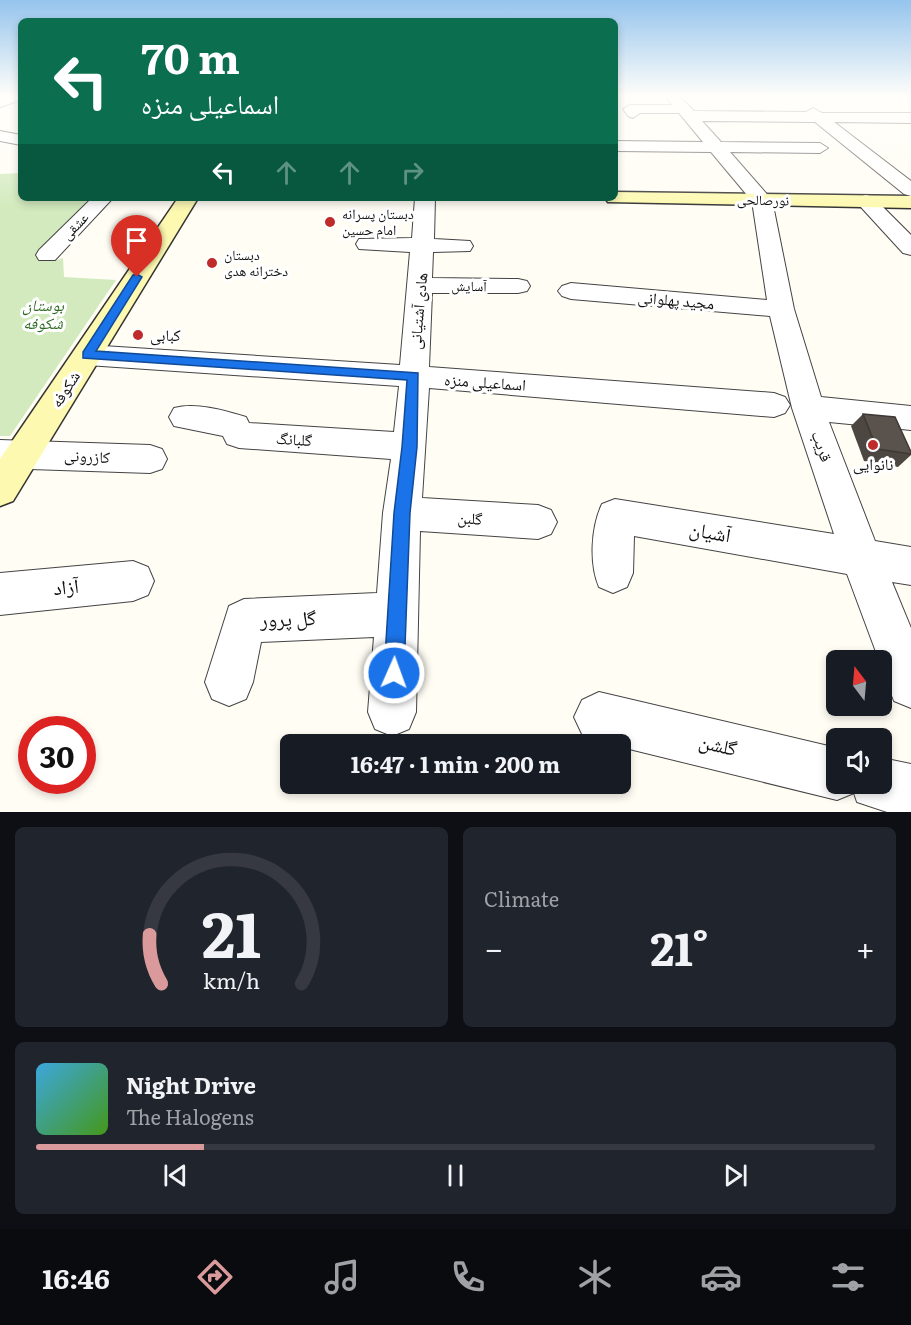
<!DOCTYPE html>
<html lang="en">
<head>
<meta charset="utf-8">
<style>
	:root { --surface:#171b24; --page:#20242c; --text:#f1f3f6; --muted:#9ea1a6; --line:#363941; --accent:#da999a }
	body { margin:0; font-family:Literata,"Noto Naskh Arabic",serif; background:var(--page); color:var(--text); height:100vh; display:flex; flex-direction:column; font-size:22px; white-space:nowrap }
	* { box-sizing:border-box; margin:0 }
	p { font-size:20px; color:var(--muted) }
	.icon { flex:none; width:33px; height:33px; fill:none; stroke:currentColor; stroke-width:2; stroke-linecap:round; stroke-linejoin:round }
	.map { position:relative; height:812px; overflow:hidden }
	.sheet { display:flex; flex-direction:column; gap:15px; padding:15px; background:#0d0f14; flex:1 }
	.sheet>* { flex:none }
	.banner { position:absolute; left:18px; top:18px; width:600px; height:183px; border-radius:9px; box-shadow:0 3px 9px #0003; background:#0b6e4f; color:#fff; overflow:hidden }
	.needle { width:39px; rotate:344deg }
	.fabs { position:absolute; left:826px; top:650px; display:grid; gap:12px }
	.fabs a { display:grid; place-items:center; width:66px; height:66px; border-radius:9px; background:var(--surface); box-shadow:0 3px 9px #0003; font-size:30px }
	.speed { position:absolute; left:18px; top:716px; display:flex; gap:12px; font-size:30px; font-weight:700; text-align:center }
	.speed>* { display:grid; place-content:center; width:78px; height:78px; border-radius:50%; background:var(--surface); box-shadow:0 3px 9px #0003; line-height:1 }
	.speed .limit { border:9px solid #d22; background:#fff; color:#111 }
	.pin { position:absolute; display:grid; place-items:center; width:51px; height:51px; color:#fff; margin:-62px -26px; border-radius:50% 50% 50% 0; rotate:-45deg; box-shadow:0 0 6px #0007 }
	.pin .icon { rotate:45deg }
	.me { position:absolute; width:66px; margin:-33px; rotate:2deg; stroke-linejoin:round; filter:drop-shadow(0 0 4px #0008) }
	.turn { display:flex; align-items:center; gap:21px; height:126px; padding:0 24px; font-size:27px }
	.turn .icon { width:78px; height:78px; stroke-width:2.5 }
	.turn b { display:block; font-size:42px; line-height:51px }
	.lanes { display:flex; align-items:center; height:57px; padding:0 24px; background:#0003; justify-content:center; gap:30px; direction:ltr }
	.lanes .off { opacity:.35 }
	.big { font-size:45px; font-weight:700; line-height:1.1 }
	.sheet .tile { flex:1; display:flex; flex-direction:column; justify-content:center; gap:9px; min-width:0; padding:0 21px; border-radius:9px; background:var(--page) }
	.sheet .dial { align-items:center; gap:0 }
	.dial svg { height:156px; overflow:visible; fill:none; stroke:var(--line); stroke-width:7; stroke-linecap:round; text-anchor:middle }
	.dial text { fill:var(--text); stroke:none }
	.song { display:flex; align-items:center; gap:18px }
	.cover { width:72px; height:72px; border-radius:9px; background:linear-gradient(135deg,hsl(200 70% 55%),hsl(100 70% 35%)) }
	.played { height:6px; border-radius:3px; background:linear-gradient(90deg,var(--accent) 20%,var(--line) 20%) }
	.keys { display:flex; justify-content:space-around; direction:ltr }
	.heat { display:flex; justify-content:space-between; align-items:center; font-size:33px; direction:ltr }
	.sheet .tiles { flex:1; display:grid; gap:15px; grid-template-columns:1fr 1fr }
	.tile:last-child { grid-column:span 2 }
	.trip { position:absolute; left:280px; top:734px; width:351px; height:60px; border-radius:9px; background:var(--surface); box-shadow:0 3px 9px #0003; font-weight:700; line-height:60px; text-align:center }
	.menu { display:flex; height:96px; justify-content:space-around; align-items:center; background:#090b0e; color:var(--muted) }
	.menu .icon { width:42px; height:42px }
	.menu .current { color:var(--accent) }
	.menu b { font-size:27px; color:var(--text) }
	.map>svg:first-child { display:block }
	.green { fill:#d2eabd }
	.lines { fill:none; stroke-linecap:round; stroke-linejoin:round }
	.street-casing { stroke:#444; stroke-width:2 }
	.secondary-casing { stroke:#333; stroke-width:3 }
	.street { fill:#fff; fill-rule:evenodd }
	.secondary { fill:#fdf9b1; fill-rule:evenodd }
	.wall { fill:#4d4742 }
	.building { fill:#59524d; stroke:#3e3936; stroke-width:1.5 }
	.route { fill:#1a73e8; stroke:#114b97; stroke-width:1.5 }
	.poi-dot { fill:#bf2b2a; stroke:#fff; stroke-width:2 }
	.labels { text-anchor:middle; stroke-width:6; stroke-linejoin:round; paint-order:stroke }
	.far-street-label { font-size:14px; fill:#111; stroke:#fff }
	.far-poi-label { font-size:14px; fill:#111; stroke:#fff; text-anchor:start }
	.street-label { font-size:16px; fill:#111; stroke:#fff }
	.park-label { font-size:16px; font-style:italic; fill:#2c6821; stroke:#fff }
	.poi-label { font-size:16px; fill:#111; stroke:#fff; text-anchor:start }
	.near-street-label { font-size:20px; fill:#111; stroke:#fff }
</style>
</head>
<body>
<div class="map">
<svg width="911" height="812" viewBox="0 0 911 812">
	<rect width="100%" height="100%" fill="#fffdf4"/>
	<!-- green -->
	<polygon class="green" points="21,173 21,198 90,198 38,256 54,261 63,258 64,277 116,280 10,436 0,436 0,174"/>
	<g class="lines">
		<!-- street casing -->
		<g class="street-casing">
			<g id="street">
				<polygon points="6,96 21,96 21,100 0,107 0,98"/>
				<path d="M665 96H679L694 111 806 112 813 108 822 113H911V123L834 122 911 181V196L904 194 815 122 702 121 721 142 820 143 828 148 820 153 730 152 772 200 794 309 821 397 911 406V430L829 422 875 541 911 547V585L892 582 911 628V708L894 701 882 669V660H879L847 574 634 536 633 573 627 587 613 593 599 587C589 564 591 527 602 504L615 499 834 534 792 408 770 316 571 299 562 296 558 291 562 286 571 283 767 300 752 201 711 152 615 151V141L703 142 679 113H640L633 118 628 116 623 109 630 105H672Z"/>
				<polygon points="0,131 21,135 21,145 0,141"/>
				<polygon points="866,195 873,197 911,235 911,255 903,253 859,205 856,201 859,197"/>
				<polygon points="92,198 113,198 55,260 39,260 36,255 39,250"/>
				<path d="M415 198H435L434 239 470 241 473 246 470 251 433 252 432 278 518 279 527 281 530 286 527 291 518 293H432L429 367 774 393 785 397 790 405 785 413 774 417 429 388 422 498 538 505 551 510 557 522 551 534 538 539 420 531 416 712 409 729 392 736 375 729 368 712 374 637 261 642 253 682 246 699 229 706 212 699 205 682 229 606 244 599 377 593 383 513 391 459 239 448 227 444 223 436 174 426 169 417 174 408C195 402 224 410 246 417L249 423 394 432 399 386 87 365 77 362 73 355 77 348 87 345 400 365 410 252 359 249 356 244 359 239 412 238Z"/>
				<polygon points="0,440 150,445 162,449 167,459 162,469 150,473 0,468"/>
				<polygon points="133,561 148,567 154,581 148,595 133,601 0,615 0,573"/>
				<polygon points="599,692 837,748 837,783 882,783 882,758 911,764 911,812 887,812 857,802 854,793 837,800 621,747 621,744 609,744 582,734 574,717 582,700"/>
			</g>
		</g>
		<!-- secondary casing -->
		<g class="secondary-casing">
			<g id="secondary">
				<polygon points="615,192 911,196 911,208 608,202 605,198 615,198"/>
				<polygon points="178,198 198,198 13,501 0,506 0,459"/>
			</g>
		</g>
		<!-- street -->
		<use href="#street" class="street"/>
		<!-- secondary -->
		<use href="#secondary" class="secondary"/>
	</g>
	<!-- wall -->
	<polygon class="wall" points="863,414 911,452 911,455 898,467 864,461 851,426"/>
	<!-- building -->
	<polygon class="building" points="863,414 895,417 911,452 911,454 877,449"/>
	<!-- sky -->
	<linearGradient id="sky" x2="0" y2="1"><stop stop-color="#95c4ed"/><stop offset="0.46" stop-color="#fffefa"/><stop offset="1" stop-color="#fffefa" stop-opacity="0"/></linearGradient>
	<rect width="911" height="209" fill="url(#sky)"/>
	<!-- route -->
	<polygon class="route" points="137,274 142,277 96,351 418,373 417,447 410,513 404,673 401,680 394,683 386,680 384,673 394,513 402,447 407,380 83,358 83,352 133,275"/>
	<!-- markers -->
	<g class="poi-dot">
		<circle cx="330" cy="222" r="6"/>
		<circle cx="212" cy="263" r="6"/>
		<circle cx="138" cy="335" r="6"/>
		<circle cx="873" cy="445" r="6"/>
	</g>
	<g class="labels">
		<!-- far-street labels -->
		<g class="far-street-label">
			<text transform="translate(763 200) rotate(1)" y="5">نورصالحی</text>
			<text transform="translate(75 226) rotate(-46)" y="5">عشقی</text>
			<text transform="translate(469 286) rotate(1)" y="5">آسایش</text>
		</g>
		<!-- far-poi labels -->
		<g class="far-poi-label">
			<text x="342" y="219">دبستان پسرانه<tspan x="342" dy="16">امام حسین</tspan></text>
			<text x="224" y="260">دبستان<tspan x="224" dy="16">دخترانه هدی</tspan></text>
		</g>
		<!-- street labels -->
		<g class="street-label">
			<text transform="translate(676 300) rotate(5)" y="6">مجید پهلوانی</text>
			<text transform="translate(418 311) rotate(-85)" y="6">هادی آشتیانی</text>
			<text transform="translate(485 382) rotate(4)" y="6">اسماعیلی منزه</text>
			<text transform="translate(65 389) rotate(-57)" y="6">شکوفه</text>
			<text transform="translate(294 439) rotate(4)" y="6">گلبانگ</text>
			<text transform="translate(822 446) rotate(70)" y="6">قریب</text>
			<text transform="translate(87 456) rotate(3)" y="6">کازرونی</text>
			<text transform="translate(470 518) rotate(4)" y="6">گلبن</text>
		</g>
		<!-- park labels -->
		<g class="park-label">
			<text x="43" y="311">بوستان<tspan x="43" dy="18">شکوفه</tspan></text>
		</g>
		<!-- poi labels -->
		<g class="poi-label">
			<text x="150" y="341">کبابی</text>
			<text x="873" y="470" text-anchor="middle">نانوایی</text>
		</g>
		<!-- near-street labels -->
		<g class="near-street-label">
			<text transform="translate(710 532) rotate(10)" y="7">آشیان</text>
			<text transform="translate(66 587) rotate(-6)" y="7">آزاد</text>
			<text transform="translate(288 619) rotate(-2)" y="7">گل پرور</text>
			<text transform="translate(718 745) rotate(13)" y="7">گلشن</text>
		</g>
	</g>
</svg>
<div class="fabs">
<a><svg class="needle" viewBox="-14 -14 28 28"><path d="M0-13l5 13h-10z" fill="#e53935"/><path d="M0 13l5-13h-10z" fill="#9ea1a6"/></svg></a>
<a><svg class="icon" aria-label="sound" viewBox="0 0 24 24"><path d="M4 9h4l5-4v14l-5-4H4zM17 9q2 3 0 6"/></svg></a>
</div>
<div class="speed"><div class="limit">30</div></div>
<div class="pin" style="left:137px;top:277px;background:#d93025"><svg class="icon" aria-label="arrive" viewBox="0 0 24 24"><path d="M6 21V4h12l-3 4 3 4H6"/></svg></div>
<svg class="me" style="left:394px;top:673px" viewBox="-20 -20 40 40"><circle r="17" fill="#1a73e8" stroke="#fff" stroke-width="3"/><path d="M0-11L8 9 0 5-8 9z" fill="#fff"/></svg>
<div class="trip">16:47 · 1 min · 200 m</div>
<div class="banner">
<div class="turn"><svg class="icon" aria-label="left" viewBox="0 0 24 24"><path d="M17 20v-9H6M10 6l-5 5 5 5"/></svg><div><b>70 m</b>اسماعیلی منزه</div></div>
<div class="lanes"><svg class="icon" aria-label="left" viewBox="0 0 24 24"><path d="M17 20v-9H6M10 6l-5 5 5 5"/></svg><svg class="icon off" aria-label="ahead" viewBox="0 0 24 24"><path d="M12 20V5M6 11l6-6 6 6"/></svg><svg class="icon off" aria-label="ahead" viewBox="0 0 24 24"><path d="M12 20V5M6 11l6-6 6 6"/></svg><svg class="icon off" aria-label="right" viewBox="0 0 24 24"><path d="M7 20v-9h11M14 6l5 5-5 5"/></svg></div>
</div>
</div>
<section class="sheet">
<div class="tiles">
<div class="tile dial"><svg viewBox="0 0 100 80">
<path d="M14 69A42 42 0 1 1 86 69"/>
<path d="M14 69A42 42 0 0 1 8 44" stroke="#da999a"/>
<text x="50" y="56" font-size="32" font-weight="700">21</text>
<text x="50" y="72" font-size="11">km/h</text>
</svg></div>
<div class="tile"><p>Climate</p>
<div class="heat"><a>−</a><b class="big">21°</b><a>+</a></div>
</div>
<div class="tile">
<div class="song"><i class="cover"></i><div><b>Night Drive</b><p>The Halogens</p></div></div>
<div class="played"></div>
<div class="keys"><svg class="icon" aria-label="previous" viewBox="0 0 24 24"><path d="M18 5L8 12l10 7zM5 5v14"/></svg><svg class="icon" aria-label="pause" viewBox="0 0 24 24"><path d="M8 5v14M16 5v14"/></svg><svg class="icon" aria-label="next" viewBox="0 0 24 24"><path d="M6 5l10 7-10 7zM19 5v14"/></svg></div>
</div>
</div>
</section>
<nav class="menu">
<b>16:46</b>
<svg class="icon current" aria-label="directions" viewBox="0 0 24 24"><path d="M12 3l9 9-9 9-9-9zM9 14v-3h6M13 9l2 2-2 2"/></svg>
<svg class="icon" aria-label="music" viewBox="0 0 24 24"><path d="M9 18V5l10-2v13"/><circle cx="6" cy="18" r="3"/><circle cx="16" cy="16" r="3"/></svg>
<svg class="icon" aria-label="phone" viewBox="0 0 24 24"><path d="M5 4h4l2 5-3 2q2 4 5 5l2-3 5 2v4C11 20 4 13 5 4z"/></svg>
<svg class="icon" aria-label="climate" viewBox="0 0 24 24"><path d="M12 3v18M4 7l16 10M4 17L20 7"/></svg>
<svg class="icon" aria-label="car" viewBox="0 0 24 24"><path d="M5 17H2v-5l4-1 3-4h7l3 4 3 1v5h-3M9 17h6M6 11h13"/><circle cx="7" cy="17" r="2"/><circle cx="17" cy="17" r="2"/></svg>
<svg class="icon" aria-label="filters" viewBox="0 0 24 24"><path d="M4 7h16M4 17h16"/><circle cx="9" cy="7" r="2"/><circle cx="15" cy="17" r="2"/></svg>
</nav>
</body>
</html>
